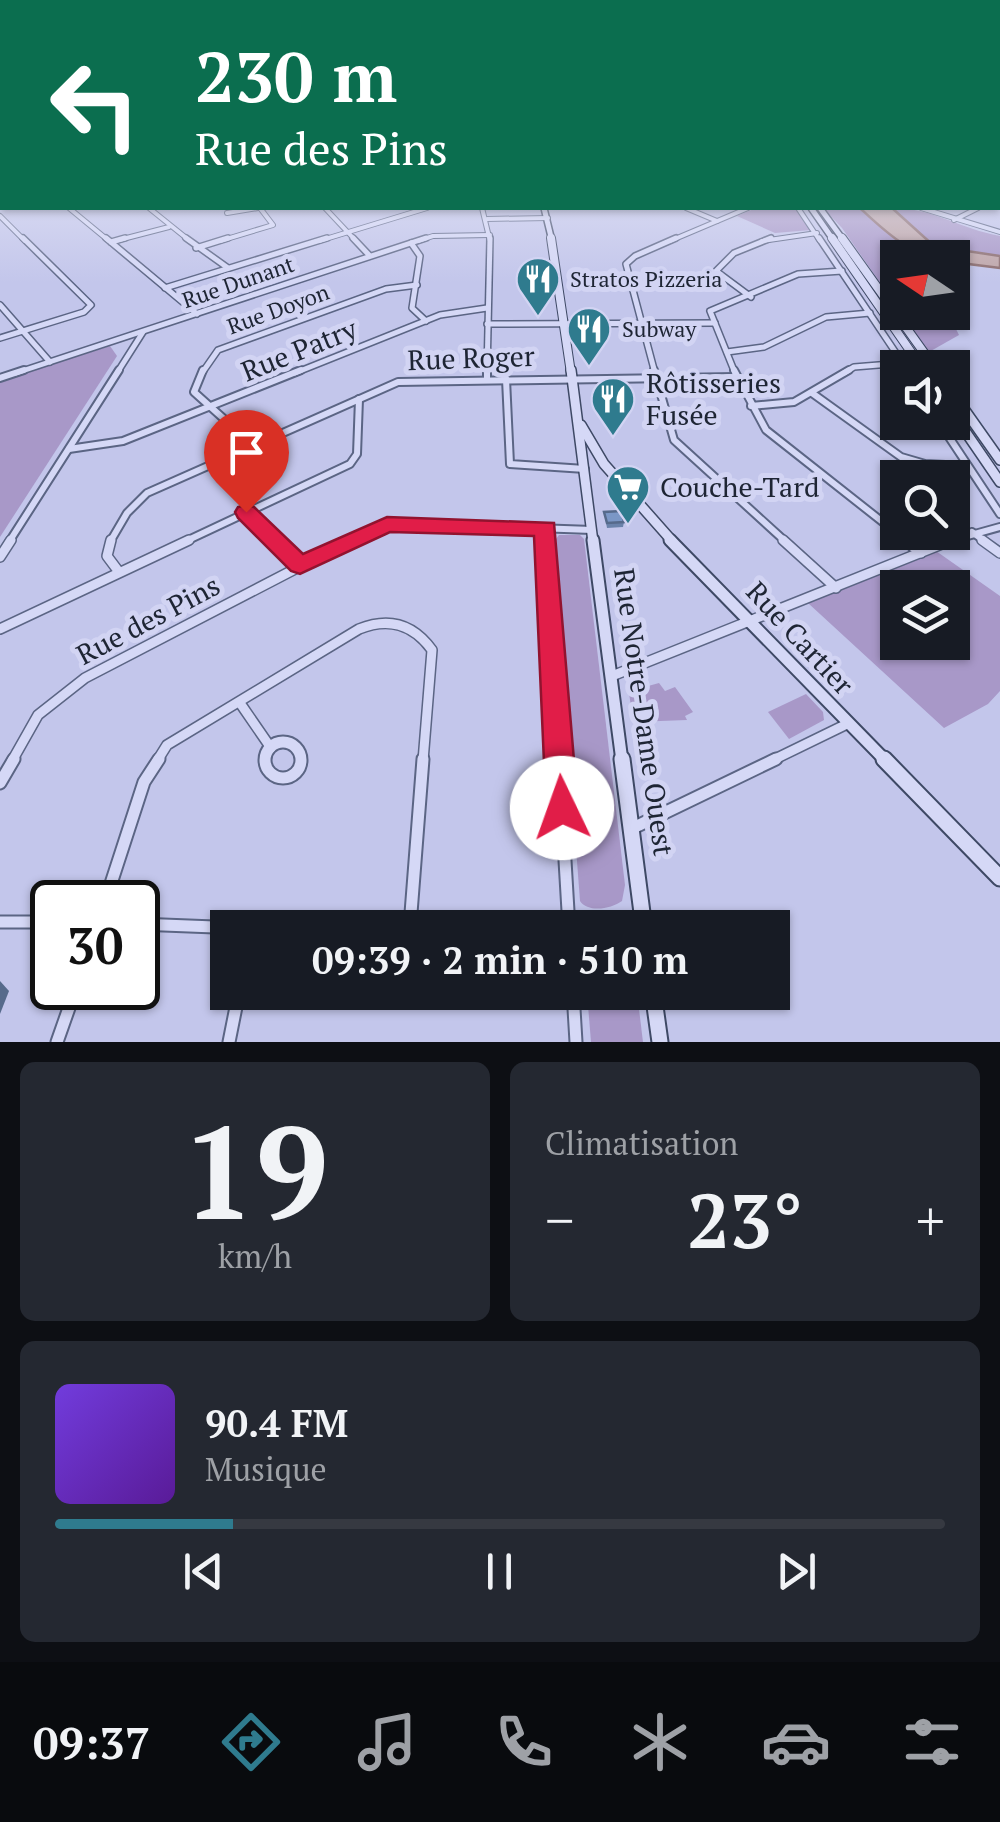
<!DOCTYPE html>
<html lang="fr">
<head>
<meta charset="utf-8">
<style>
	:root { --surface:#171b24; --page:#242831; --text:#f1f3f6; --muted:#9ea1a6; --line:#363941; --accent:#2f7b8e }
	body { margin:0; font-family:"PT Serif",serif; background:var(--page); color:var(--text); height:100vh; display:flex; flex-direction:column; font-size:38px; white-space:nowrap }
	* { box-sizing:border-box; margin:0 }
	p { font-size:32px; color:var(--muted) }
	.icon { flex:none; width:55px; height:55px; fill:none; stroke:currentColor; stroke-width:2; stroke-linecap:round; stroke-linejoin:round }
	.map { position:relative; height:1042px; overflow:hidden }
	.drawer { display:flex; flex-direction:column; gap:20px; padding:20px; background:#0d0f14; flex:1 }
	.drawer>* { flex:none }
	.guide { position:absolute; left:0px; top:0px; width:1000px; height:210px; box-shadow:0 2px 8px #0004; background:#0b6e4f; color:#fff; overflow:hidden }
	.needle { width:65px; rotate:283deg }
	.buttons { position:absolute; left:880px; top:240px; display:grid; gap:20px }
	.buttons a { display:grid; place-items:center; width:90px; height:90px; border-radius:0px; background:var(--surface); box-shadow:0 2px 8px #0004; font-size:50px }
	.speed { position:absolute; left:30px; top:880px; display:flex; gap:20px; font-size:50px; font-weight:700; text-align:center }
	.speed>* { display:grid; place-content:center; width:130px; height:130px; border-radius:50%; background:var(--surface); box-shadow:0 2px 8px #0004; line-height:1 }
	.speed .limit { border:5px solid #111; border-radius:15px; background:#fff; color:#111 }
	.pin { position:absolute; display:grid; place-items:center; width:85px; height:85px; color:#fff; margin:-102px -42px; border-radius:50% 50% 50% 0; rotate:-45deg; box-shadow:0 0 10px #0007 }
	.pin .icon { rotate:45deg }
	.me { position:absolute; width:110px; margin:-55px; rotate:357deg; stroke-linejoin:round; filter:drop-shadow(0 0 8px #0008) }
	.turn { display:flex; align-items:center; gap:35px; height:210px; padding:0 30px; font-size:45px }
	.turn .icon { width:130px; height:130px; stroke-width:2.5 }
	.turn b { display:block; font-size:70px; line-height:85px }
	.big { font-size:75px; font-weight:800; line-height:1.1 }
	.drawer .widget { flex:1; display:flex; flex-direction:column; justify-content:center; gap:15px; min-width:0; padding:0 35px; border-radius:15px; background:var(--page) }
	.drawer .dial { align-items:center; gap:0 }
	.dial b { font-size:130px; line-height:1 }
	.song { display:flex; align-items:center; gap:30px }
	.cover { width:120px; height:120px; border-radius:15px; background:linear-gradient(135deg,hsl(260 70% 55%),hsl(270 70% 35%)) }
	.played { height:10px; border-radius:5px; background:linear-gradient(90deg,var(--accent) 20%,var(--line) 20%) }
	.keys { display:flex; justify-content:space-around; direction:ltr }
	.heat { display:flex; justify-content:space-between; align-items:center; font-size:55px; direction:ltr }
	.drawer .tiles { flex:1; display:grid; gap:20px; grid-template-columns:1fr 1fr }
	.widget:last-child { grid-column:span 2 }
	.trip { position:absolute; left:210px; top:910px; width:580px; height:100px; border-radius:0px; background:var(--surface); box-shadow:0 2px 8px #0004; font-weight:800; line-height:100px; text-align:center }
	.menu { display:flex; height:160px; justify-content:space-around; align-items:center; background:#090b0e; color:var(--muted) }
	.menu .icon { width:70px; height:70px }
	.menu .current { color:var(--accent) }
	.menu b { font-size:45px; color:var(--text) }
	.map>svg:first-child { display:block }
	.green { fill:#a898c8; fill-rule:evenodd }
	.water { fill:#bea5a7; stroke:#8b6c6d; stroke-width:2.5 }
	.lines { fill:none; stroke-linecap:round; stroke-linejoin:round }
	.street-far4-casing { stroke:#5b6584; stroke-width:6 }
	.street-far3-casing { stroke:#5b6584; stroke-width:8 }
	.street-far2-casing { stroke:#5b6584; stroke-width:10 }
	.street-far1-casing { stroke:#5b6584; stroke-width:12 }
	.street-casing { stroke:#5b6584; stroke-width:15 }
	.secondary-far4-casing { stroke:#3e4965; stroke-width:8 }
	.secondary-far3-casing { stroke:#3e4965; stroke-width:10 }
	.secondary-far2-casing { stroke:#3e4965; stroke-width:12 }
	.secondary-far1-casing { stroke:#3e4965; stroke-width:15 }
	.secondary-casing { stroke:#3e4965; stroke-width:19 }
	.street-far4 { stroke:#d5d8f6; stroke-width:4 }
	.street-far3 { stroke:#d5d8f6; stroke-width:5 }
	.street-far2 { stroke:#d5d8f6; stroke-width:6 }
	.street-far1 { stroke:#d5d8f6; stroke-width:9 }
	.street { stroke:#d5d8f6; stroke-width:11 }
	.secondary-far4 { stroke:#d5d8f6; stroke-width:5 }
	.secondary-far3 { stroke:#d5d8f6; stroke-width:8 }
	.secondary-far2 { stroke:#d5d8f6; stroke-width:9 }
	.secondary-far1 { stroke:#d5d8f6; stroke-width:11 }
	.secondary { stroke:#d5d8f6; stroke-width:15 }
	.wall { fill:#6a82aa }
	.shaded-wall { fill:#566a8b }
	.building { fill:#7b97c6; stroke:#566a8b; stroke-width:2.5 }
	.route { fill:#e11d48; stroke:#92132f; stroke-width:2.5 }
	.labels { text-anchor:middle; stroke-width:10; stroke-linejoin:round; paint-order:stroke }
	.far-poi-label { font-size:22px; fill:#1e2534; stroke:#d2d4f3; text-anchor:start }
	.far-street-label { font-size:22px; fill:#1e2534; stroke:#d2d4f3 }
	.street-label { font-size:28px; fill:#1e2534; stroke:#d2d4f3 }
	.poi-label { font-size:28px; fill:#1e2534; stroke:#d2d4f3; text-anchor:start }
</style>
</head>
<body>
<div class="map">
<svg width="1000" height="1042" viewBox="0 0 1000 1042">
	<rect width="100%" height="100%" fill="#c3c6eb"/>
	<!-- green -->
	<g class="green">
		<polygon points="756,208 795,208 811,230 775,233 737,216"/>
		<path d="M823 208H860C882 229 904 247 933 257L898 258 897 307 842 228Z"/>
		<path d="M892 208C930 207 961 229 1000 236V256L934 246Z"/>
		<polygon points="902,313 948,313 959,335 929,352"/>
		<polygon points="110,346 117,356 0,537 0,381"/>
		<path d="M559 535H580L584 539 625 885 622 901C611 909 588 913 580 901L553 543Z"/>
		<path d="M936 551 1000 596V691L988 704 944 728 808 603ZM898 588H952V642H898Z"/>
		<polygon points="637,679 641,688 659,683 665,691 675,687 693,712 685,716 687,720 633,722 628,685"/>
		<polygon points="806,694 823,712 824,720 789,739 768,712"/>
		<polygon points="587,993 637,993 643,1042 591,1042"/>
	</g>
	<!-- water -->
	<path class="water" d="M860 208H892L934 246 1000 256V268L953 262 952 258C912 258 888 234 860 208Z"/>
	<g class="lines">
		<!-- street-far4 casing -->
		<g class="street-far4-casing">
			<g id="street-far4">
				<polyline points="69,208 109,241"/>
				<polyline points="149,208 190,241"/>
				<polyline points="325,208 356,241"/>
				<polyline points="482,208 490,241"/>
				<polyline points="686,208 717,221"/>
				<polyline points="798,208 820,241"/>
				<polyline points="921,208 1000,232"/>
				<polyline points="227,213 258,208"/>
				<polyline points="0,216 25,241"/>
				<polyline points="487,219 548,218"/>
				<polyline points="954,220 978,208"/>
				<polyline points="115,241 169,227"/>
				<polyline points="220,241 273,225 260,208"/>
				<polyline points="319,241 427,208"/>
				<polyline points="418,241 433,236 490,235"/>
				<polyline points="670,241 748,208"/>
				<polyline points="762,241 817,233"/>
			</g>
		</g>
		<!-- street-far3 casing -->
		<g class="street-far3-casing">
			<g id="street-far3">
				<polyline points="106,238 197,314"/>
				<polyline points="186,238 228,268"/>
				<polyline points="353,238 369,255"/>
				<polyline points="819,238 906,368"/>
				<polyline points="111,242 125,238"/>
				<polyline points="411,243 420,256 412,308 426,321"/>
				<polyline points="196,248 228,238"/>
				<polyline points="165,288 327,238"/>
				<polyline points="751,297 716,271 734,253 771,238"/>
				<polyline points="0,305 50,362"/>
				<polyline points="487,324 715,323"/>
				<polyline points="0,338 84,312 91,305 23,238"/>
				<polyline points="727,352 764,347 826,317 870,313"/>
				<polyline points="16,373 426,238"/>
				<polyline points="117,373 143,332"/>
				<polyline points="202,373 218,350 386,289 417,285"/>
				<polyline points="295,373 440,315 487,308"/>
				<polyline points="487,373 490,238"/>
				<polyline points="655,373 626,264 635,256 676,238"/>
				<polyline points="735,373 710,311 798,274 842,271"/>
				<polyline points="844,373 854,367 903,363"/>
			</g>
		</g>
		<!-- street-far2 casing -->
		<g class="street-far2-casing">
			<g id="street-far2">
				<polyline points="203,370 194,392 253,445"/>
				<polyline points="654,370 674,440 786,542"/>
				<polyline points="734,370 766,430 908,542"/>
				<polyline points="0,378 24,370"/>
				<polyline points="487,379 487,370"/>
				<polyline points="506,379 510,464 585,469"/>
				<polyline points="812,393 901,457 925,464 966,466"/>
				<polyline points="751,406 794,402 849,370"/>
				<polyline points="939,422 1000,514"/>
				<polyline points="69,449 123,441 301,370"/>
				<polyline points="246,513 276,542"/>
				<polyline points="545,529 546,542"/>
				<polyline points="972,532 986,542"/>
				<polyline points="9,542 119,370"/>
				<polyline points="110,542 127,513 147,493 398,382 737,377"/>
				<polyline points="184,542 350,464 357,454 359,399"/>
				<polyline points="346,542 370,530 401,523 592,530"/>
				<polyline points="946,542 1000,527"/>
			</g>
		</g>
		<!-- street-far1 casing -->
		<g class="street-far1-casing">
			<g id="street-far1">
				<polyline points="111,540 107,556 119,572"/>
				<polyline points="274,540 300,565"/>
				<polyline points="546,540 559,761"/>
				<polyline points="783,540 836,588"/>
				<polyline points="904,540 921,553"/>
				<polyline points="982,540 1000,553"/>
				<polyline points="0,557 11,540"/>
				<polyline points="0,629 189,540"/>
				<polyline points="612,676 952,540"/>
				<polyline points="240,703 271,748"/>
				<polyline points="12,761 38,715 85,678 351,540"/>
				<path d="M157 761 167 745 359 629C389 617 413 624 432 650L423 761"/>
				<polyline points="771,761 847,724"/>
			</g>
		</g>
		<!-- street casing -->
		<g class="street-casing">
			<g id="street">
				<circle cx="283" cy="760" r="18"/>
				<polyline points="559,759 569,928"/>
				<polyline points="0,783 14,759"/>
				<polyline points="633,828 776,759"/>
				<polyline points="105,902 144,782 159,759"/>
				<polyline points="0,922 52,922"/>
				<polyline points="138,924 240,928"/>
				<polyline points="410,926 423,759"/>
				<polyline points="287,928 643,920"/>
				<polyline points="573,992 576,1042"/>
				<polyline points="57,1042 76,988"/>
				<polyline points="229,1042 239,992"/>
			</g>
		</g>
		<!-- secondary-far4 casing -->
		<g class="secondary-far4-casing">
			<g id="secondary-far4">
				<polyline points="544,208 552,241"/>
				<polyline points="811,208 834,241"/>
				<polyline points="820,208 844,241"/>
			</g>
		</g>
		<!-- secondary-far3 casing -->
		<g class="secondary-far3-casing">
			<g id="secondary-far3">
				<polyline points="551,238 571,373"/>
				<polyline points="832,238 922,368"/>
				<polyline points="842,238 935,368"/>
			</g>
		</g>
		<!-- secondary-far2 casing -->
		<g class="secondary-far2-casing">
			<g id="secondary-far2">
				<polyline points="571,370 593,542"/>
				<polyline points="952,392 1000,460"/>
				<polyline points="952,412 1000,482"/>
				<polyline points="581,425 604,464 673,542"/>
			</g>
		</g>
		<!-- secondary-far1 casing -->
		<g class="secondary-far1-casing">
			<g id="secondary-far1">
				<polyline points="593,540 622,761"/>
				<polyline points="670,540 886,761"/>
			</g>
		</g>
		<!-- secondary casing -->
		<g class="secondary-casing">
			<g id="secondary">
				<polyline points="622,759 644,928"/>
				<polyline points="884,759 1000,878"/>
				<polyline points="653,992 660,1042"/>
			</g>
		</g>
		<!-- street-far4 -->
		<use href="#street-far4" class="street-far4"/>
		<!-- street-far3 -->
		<use href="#street-far3" class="street-far3"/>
		<!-- street-far2 -->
		<use href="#street-far2" class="street-far2"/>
		<!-- street-far1 -->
		<use href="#street-far1" class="street-far1"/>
		<!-- street -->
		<use href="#street" class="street"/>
		<!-- secondary-far4 -->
		<use href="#secondary-far4" class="secondary-far4"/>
		<!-- secondary-far3 -->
		<use href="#secondary-far3" class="secondary-far3"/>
		<!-- secondary-far2 -->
		<use href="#secondary-far2" class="secondary-far2"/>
		<!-- secondary-far1 -->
		<use href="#secondary-far1" class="secondary-far1"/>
		<!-- secondary -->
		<use href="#secondary" class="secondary"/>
	</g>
	<!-- wall -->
	<polygon class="wall" points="604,512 624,522 623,527 607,528"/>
	<!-- shaded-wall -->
	<polygon class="shaded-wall" points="0,981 9,991 0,1014"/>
	<!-- building -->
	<polygon class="building" points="621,511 624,522 607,523 604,512"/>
	<!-- sky -->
	<linearGradient id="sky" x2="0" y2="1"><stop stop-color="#97aece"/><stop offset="0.49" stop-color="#e4e5f6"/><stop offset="1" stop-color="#e4e5f6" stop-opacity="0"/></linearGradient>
	<rect width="1000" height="283" fill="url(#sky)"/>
	<!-- route -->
	<polygon class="route" points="246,505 254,507 303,554 387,517 554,523 578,808 573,819 562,823 551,819 546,808 534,536 390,532 300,574 291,571 238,518 235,512 238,507"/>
	<!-- icons -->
	<defs>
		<g id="restaurant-pin" transform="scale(2.25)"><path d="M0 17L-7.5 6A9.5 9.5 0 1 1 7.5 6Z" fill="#2f7b8e" stroke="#d2d4f3"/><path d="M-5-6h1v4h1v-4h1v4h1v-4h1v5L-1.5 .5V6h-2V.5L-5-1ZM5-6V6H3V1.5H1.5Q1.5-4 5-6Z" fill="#fff"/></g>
		<g id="supermarket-pin" transform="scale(2.25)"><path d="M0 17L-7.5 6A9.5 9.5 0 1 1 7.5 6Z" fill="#2f7b8e" stroke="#d2d4f3"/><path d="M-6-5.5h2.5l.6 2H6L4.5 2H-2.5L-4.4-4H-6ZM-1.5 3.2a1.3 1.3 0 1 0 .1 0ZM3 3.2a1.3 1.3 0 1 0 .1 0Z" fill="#fff"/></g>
	</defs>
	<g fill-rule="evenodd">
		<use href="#restaurant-pin" x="538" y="279"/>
		<use href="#restaurant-pin" x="589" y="329"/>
		<use href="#restaurant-pin" x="613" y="399"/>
		<use href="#supermarket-pin" x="628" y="487"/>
	</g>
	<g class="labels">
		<!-- far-poi labels -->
		<g class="far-poi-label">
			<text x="570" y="287">Stratos Pizzeria</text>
			<text x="622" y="337">Subway</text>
		</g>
		<!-- far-street labels -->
		<g class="far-street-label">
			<text transform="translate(238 282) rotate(-19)" y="8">Rue Dunant</text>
			<text transform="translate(278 309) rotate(-20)" y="8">Rue Doyon</text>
		</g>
		<!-- street labels -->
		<g class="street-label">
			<text transform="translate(299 350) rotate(-22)" y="10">Rue Patry</text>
			<text transform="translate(471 358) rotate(-2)" y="10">Rue Roger</text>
			<text transform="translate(148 620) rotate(-28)" y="10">Rue des Pins</text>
			<text transform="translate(800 638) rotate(47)" y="10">Rue Cartier</text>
			<text transform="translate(644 712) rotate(82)" y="10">Rue Notre-Dame Ouest</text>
		</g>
		<!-- poi labels -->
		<g class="poi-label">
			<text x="646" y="393">Rôtisseries<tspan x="646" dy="32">Fusée</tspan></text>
			<text x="660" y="497">Couche-Tard</text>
		</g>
	</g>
</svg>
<div class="buttons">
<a><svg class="needle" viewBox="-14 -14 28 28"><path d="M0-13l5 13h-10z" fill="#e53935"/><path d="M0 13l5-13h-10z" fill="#9ea1a6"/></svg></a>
<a><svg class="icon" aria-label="sound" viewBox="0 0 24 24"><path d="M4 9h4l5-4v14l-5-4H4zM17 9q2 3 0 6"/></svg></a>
<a><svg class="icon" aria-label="search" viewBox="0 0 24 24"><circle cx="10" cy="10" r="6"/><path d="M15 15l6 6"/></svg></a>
<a><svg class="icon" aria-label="layers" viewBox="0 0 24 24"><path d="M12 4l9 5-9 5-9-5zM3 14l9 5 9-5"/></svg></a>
</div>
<div class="speed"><div class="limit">30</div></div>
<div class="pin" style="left:246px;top:512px;background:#d93025"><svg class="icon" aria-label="arrive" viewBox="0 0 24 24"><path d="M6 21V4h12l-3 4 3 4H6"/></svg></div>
<svg class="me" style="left:562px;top:808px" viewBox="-20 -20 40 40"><circle r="19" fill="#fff"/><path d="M0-13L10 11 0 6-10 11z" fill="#e11d48"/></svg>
<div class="trip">09:39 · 2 min · 510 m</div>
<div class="guide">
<div class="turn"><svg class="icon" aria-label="left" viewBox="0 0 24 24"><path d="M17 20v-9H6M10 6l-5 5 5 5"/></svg><div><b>230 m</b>Rue des Pins</div></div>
</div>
</div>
<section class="drawer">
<div class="tiles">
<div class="widget dial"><b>19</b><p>km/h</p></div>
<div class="widget"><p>Climatisation</p>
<div class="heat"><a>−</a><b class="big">23°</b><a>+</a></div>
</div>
<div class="widget">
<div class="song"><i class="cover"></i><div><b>90.4 FM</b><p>Musique</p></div></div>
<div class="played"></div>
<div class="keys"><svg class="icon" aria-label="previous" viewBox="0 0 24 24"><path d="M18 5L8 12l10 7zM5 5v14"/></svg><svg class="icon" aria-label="pause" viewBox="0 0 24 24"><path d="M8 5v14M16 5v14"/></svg><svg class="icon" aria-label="next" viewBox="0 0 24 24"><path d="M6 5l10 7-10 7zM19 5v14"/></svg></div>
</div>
</div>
</section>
<nav class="menu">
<b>09:37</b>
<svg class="icon current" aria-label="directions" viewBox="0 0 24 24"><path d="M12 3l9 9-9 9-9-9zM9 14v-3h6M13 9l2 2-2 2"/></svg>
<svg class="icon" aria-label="music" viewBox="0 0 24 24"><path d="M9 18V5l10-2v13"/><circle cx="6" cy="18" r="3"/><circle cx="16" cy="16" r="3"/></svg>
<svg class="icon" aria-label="phone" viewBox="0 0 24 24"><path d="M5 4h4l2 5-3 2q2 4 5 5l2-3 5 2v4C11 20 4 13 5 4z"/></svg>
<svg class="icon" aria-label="climate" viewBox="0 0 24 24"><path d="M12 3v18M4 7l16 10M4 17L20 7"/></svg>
<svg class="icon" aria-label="car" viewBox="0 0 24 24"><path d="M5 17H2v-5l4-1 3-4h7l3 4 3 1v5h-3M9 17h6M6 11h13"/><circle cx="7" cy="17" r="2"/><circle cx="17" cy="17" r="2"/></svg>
<svg class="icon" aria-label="filters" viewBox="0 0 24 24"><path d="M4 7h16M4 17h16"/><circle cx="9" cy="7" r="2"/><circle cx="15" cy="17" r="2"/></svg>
</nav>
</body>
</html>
